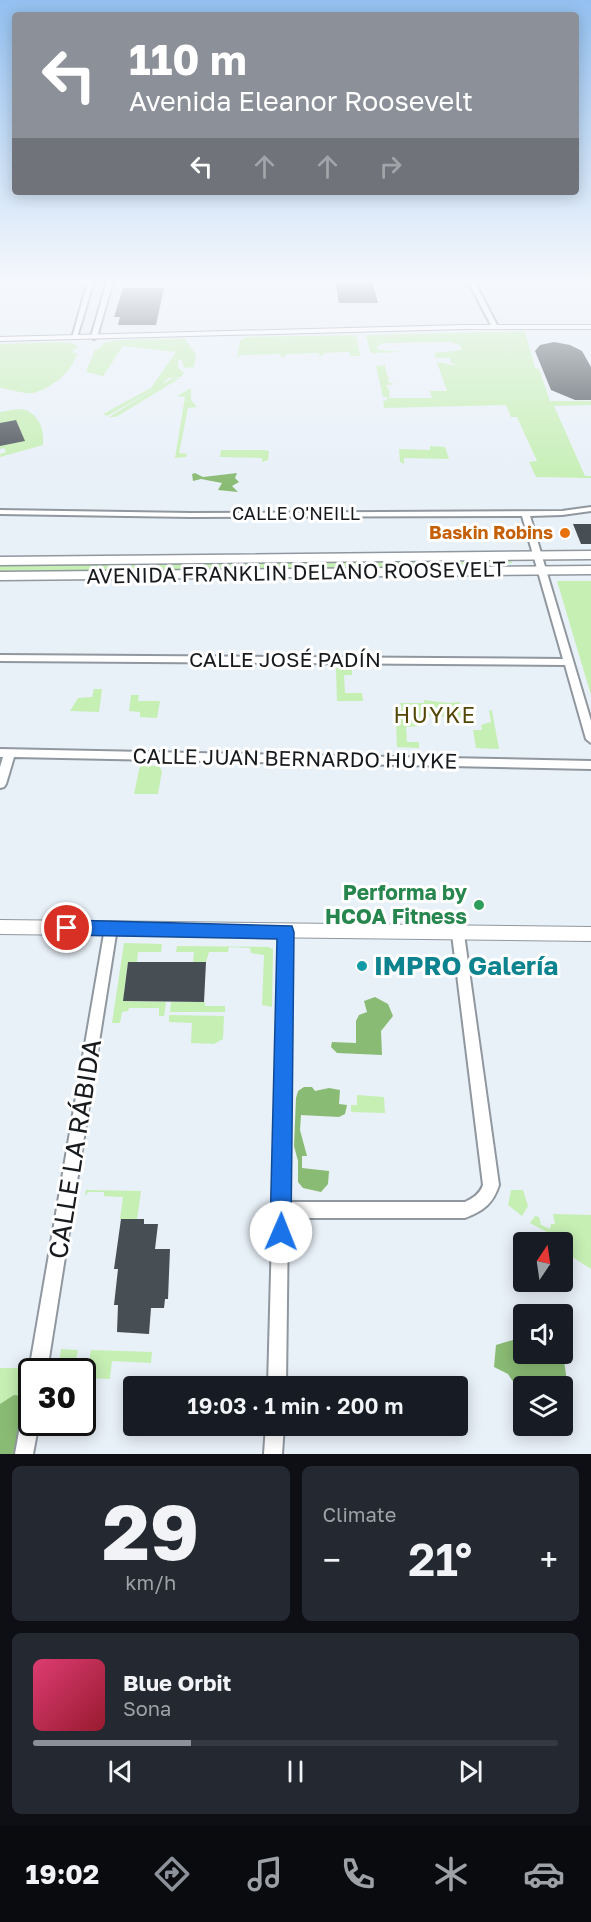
<!DOCTYPE html>
<html lang="en">
<head>
<meta charset="utf-8">
<style>
	:root { --surface:#171b24; --page:#242831; --text:#f1f3f6; --muted:#9ea1a6; --line:#363941; --accent:#8c9099 }
	body { margin:0; font-family:"Golos Text",sans-serif; background:var(--page); color:var(--text); height:100vh; display:flex; flex-direction:column; font-size:22px; white-space:nowrap }
	* { box-sizing:border-box; margin:0 }
	p { font-size:20px; color:var(--muted) }
	.icon { flex:none; width:33px; height:33px; fill:none; stroke:currentColor; stroke-width:2; stroke-linecap:round; stroke-linejoin:round }
	.map { position:relative; height:1454px; overflow:hidden }
	.sheet { display:flex; flex-direction:column; gap:12px; padding:12px; background:#0d0f14; flex:1 }
	.sheet>* { flex:none }
	.guide { position:absolute; left:12px; top:12px; width:567px; height:183px; border-radius:6px; box-shadow:0 3px 15px #0003; background:#8c9099; color:#fff; overflow:hidden }
	.needle { width:39px; rotate:13deg }
	.buttons { position:absolute; left:513px; top:1232px; display:grid; gap:12px }
	.buttons a { display:grid; place-items:center; width:60px; height:60px; border-radius:6px; background:var(--surface); box-shadow:0 3px 15px #0003; font-size:30px }
	.speed { position:absolute; left:18px; top:1358px; display:flex; gap:12px; font-size:30px; font-weight:700; text-align:center }
	.speed>* { display:grid; place-content:center; width:78px; height:78px; border-radius:50%; background:var(--surface); box-shadow:0 3px 15px #0003; line-height:1 }
	.speed .limit { border:3px solid #111; border-radius:9px; background:#fff; color:#111 }
	.pin { position:absolute; display:grid; place-items:center; width:51px; height:51px; color:#fff; margin:-26px; border:3px solid #fff; border-radius:50%; box-shadow:0 2px 6px #0007 }
	.me { position:absolute; width:66px; margin:-33px; rotate:1deg; stroke-linejoin:round; filter:drop-shadow(0 0 4px #0008) }
	.turn { display:flex; align-items:center; gap:21px; height:126px; padding:0 18px; font-size:27px }
	.turn .icon { width:78px; height:78px; stroke-width:2.5 }
	.turn b { display:block; font-size:42px; line-height:51px }
	.lanes { display:flex; align-items:center; height:57px; padding:0 18px; background:#0003; justify-content:center; gap:30px; direction:ltr }
	.lanes .off { opacity:.35 }
	.big { font-size:45px; font-weight:600; line-height:1.1 }
	.sheet .widget { flex:1; display:flex; flex-direction:column; justify-content:center; gap:9px; min-width:0; padding:0 21px; border-radius:9px; background:var(--page) }
	.sheet .dial { align-items:center; gap:0 }
	.dial b { font-size:78px; line-height:1 }
	.song { display:flex; align-items:center; gap:18px }
	.cover { width:72px; height:72px; border-radius:9px; background:linear-gradient(135deg,hsl(340 70% 55%),hsl(350 70% 35%)) }
	.played { height:6px; border-radius:3px; background:linear-gradient(90deg,var(--accent) 30%,var(--line) 30%) }
	.keys { display:flex; justify-content:space-around; direction:ltr }
	.heat { display:flex; justify-content:space-between; align-items:center; font-size:33px; direction:ltr }
	.sheet .tiles { flex:1; display:grid; gap:12px; grid-template-columns:1fr 1fr }
	.widget:last-child { grid-column:span 2 }
	.trip { position:absolute; left:123px; top:1376px; width:345px; height:60px; border-radius:6px; background:var(--surface); box-shadow:0 3px 15px #0003; font-weight:600; line-height:60px; text-align:center }
	.dock { display:flex; height:96px; justify-content:space-around; align-items:center; background:#090b0e; color:var(--muted) }
	.dock .icon { width:42px; height:42px }
	.dock .selected { color:var(--accent) }
	.dock b { font-size:27px; color:var(--text) }
	.map>svg:first-child { display:block }
	.green { fill:#c6efb4 }
	.forest { fill:#8abb74 }
	.building { fill:#474e54 }
	.lines { fill:none; stroke-linecap:round; stroke-linejoin:round }
	.minor-casing { stroke:#90979f; stroke-width:4 }
	.tertiary-casing { stroke:#90979f; stroke-width:2 }
	.secondary-casing { stroke:#90979f; stroke-width:3 }
	.minor { fill:#fff; fill-rule:evenodd }
	.tertiary { fill:#fff; fill-rule:evenodd }
	.secondary { fill:#fff; fill-rule:evenodd }
	.route { fill:#1a73e8; stroke:#114b97; stroke-width:1.5 }
	.food-dot { fill:#e8710a; stroke:#fff; stroke-width:2 }
	.leisure-dot { fill:#2e9e5b; stroke:#fff; stroke-width:2 }
	.culture-dot { fill:#0f9aa8; stroke:#fff; stroke-width:2 }
	.labels { text-anchor:middle; stroke-width:6; stroke-linejoin:round; paint-order:stroke }
	.far-street-label { font-size:18px; fill:#181b1e; stroke:#fff }
	.far-food-label { font-size:18px; font-weight:bold; fill:#c56008; stroke:#fff; text-anchor:end }
	.street-label { font-size:21px; fill:#181b1e; stroke:#fff }
	.leisure-label { font-size:21px; font-weight:bold; fill:#27864d; stroke:#fff; text-anchor:end }
	.neighbourhood-label { font-size:22px; letter-spacing:1.5px; fill:#524704; stroke:#fff }
	.near-culture-label { font-size:26px; font-weight:bold; fill:#0d838f; stroke:#fff; text-anchor:start }
	.near-street-label { font-size:26px; fill:#181b1e; stroke:#fff }
</style>
</head>
<body>
<div class="map">
<svg width="591" height="1454" viewBox="0 0 591 1454">
	<rect width="100%" height="100%" fill="#e8f0f8"/>
	<!-- green -->
	<g class="green">
		<polygon points="525,331 535,368 539,369 550,401 591,401 591,405 554,406 585,476 591,476 591,478 536,477 529,462 537,461 517,417 511,417 506,405 384,408 383,401 387,400 387,397 383,397 376,366 385,365 387,376 390,378 388,378 389,383 397,384 386,385 390,392 389,398 432,398 430,391 447,391 437,362 458,366 450,362 450,358 436,358 434,353 462,350 460,345 450,342 384,343 377,346 378,350 404,352 374,353 370,352 366,335"/>
		<polygon points="356,335 360,356 351,356 349,352 323,353 323,356 319,356 319,353 286,354 285,357 281,357 281,354 241,355 237,358 240,341 246,337"/>
		<polygon points="185,339 196,355 194,367 184,368 182,360 178,360 178,368 184,373 181,377 168,378 162,385 107,416 103,414 151,388 176,352 123,346 103,376 86,372 95,350 99,349 103,343 118,340"/>
		<path d="M61 342 72 343 78 347 73 350V353H77C73 371 51 389 33 393 24 394 9 389 0 388V344Z"/>
		<polygon points="173,378 180,378 116,417 109,417"/>
		<polygon points="191,388 191,400 197,407 188,408 179,453 187,454 186,457 175,458 185,397 177,396"/>
		<path d="M18 409C37 409 45 428 43 445L0 457V454L6 452 4 448 0 449V412Z"/>
		<polygon points="430,446 445,447 449,459 404,458 404,464 400,462 399,449 430,450"/>
		<polygon points="221,450 264,450 269,451 268,460 262,462 262,458 220,457"/>
		<polygon points="511,560 512,563 392,568 0,571 0,565"/>
		<polygon points="557,581 591,581 591,695"/>
		<polygon points="336,668 352,668 352,675 344,675 345,693 362,693 363,701 337,701"/>
		<polygon points="94,689 102,689 99,712 70,711 78,698 92,697"/>
		<polygon points="131,695 139,695 138,701 160,701 157,718 140,717 140,712 129,711"/>
		<polygon points="424,700 448,703 460,702 462,718 420,715 421,726 406,727 407,742 419,742 419,748 397,747 396,724 398,723 397,710 402,709 400,703 424,703"/>
		<polygon points="489,710 492,711 499,749 476,748 473,730 482,730 481,725 491,722"/>
		<polygon points="140,765 159,766 162,771 158,794 134,794"/>
		<polygon points="124,943 162,944 161,952 138,952 137,962 128,962 123,1001 166,1002 164,1016 159,1016 159,1008 129,1008 128,1011 122,1012 120,1023 112,1023"/>
		<polygon points="177,946 268,947 273,949 272,1007 262,1005 264,955 251,953 250,948 229,947 228,952 209,952 206,962 193,962 194,952 176,952"/>
		<polygon points="171,1002 205,1002 205,1006 225,1006 225,1012 170,1012"/>
		<polygon points="169,1015 224,1016 223,1039 214,1044 191,1043 192,1023 169,1022"/>
		<polygon points="357,1095 384,1097 385,1113 351,1112 351,1105 357,1105"/>
		<polygon points="86,1190 141,1191 137,1219 120,1219 123,1197 104,1196 104,1192 88,1192 85,1196"/>
		<polygon points="511,1190 523,1190 528,1206 522,1216 508,1205"/>
		<polygon points="553,1214 591,1215 591,1269 563,1251 560,1239 530,1223 535,1216 539,1217 541,1225 550,1229 551,1224 555,1224"/>
		<polygon points="61,1349 78,1350 76,1361 89,1362 91,1350 152,1352 151,1363 112,1361 110,1379 83,1378 82,1371 58,1371"/>
		<polygon points="0,1368 23,1368 7,1454 0,1454"/>
	</g>
	<!-- forest -->
	<g class="forest">
		<polygon points="195,473 203,477 237,473 235,478 239,482 232,486 238,492 218,490 222,483 201,479 193,481 192,474"/>
		<polygon points="375,997 388,1004 393,1016 381,1031 382,1055 337,1053 331,1047 332,1042 356,1043 356,1021 359,1015 367,1012 364,1001"/>
		<polygon points="304,1087 312,1087 315,1091 329,1088 340,1090 339,1104 347,1105 345,1114 339,1117 301,1115 300,1130 307,1156 302,1156 302,1168 329,1171 328,1184 321,1192 303,1188 298,1182 298,1161 294,1146 296,1098 298,1091"/>
		<polygon points="523,1337 524,1353 563,1353 567,1382 559,1386 556,1383 518,1389 508,1374 494,1367 496,1345"/>
		<polygon points="14,1395 22,1396 28,1405 21,1454 0,1454 0,1404"/>
	</g>
	<!-- building -->
	<g class="building">
		<polygon points="335,281 372,281 378,303 339,303"/>
		<polygon points="123,288 164,288 156,325 118,325 120,317 114,317"/>
		<polygon points="554,342 570,345 582,351 591,367 591,400 575,400 551,390 535,351 540,345"/>
		<polygon points="16,420 25,441 0,446 0,423"/>
		<polygon points="573,524 591,524 591,544 581,544"/>
		<polygon points="128,962 206,962 204,1002 123,1001"/>
		<polygon points="121,1219 144,1219 144,1224 158,1224 155,1249 170,1249 168,1299 165,1299 164,1308 151,1308 149,1334 117,1332 118,1305 114,1305 118,1269 114,1269"/>
	</g>
	<g class="lines">
		<!-- minor casing -->
		<g class="minor-casing">
			<g id="minor">
				<polygon points="88,281 94,281 77,337 72,338"/>
				<polygon points="107,281 113,281 97,337 94,339 91,337"/>
				<polygon points="468,281 474,281 498,327 497,328 492,327"/>
				<polygon points="591,507 591,511 562,515 530,516 591,721 591,743 586,739 565,665 0,661 0,655 563,659 522,516 191,517 0,514 0,510 191,513 562,511"/>
				<polygon points="0,749 591,761 591,769 14,757 6,784 4,787 0,788 0,767 3,757 0,757"/>
				<polygon points="111,922 115,924 117,928 47,1371 32,1371 32,1376 29,1371 105,928 107,924"/>
				<path d="M286 926 291 928 292 932 288 1202H465C473 1198 480 1194 483 1185L452 934 453 930 458 928 463 930 464 934 499 1185C493 1204 483 1211 465 1218H288L286 1386H268L280 932 281 928Z"/>
				<polygon points="32,1401 32,1422 39,1422 33,1454 15,1454 23,1410 26,1404"/>
				<polygon points="266,1425 284,1425 282,1454 264,1454"/>
			</g>
		</g>
		<!-- tertiary casing -->
		<g class="tertiary-casing">
			<g id="tertiary">
				<polygon points="463,325 591,325 591,329 463,329 0,341 0,337"/>
				<polygon points="0,920 591,927 591,941 0,934"/>
			</g>
		</g>
		<!-- secondary casing -->
		<g class="secondary-casing">
			<g id="secondary">
				<polygon points="591,551 591,559 0,565 0,557"/>
				<polygon points="591,566 591,574 0,580 0,572"/>
			</g>
		</g>
		<!-- minor -->
		<use href="#minor" class="minor"/>
		<!-- tertiary -->
		<use href="#tertiary" class="tertiary"/>
		<!-- secondary -->
		<use href="#secondary" class="secondary"/>
	</g>
	<!-- sky -->
	<linearGradient id="sky" x2="0" y2="1"><stop stop-color="#93c0f0"/><stop offset="0.58" stop-color="#f5f8fc"/><stop offset="1" stop-color="#f5f8fc" stop-opacity="0"/></linearGradient>
	<rect width="591" height="484" fill="url(#sky)"/>
	<!-- route -->
	<polygon class="route" points="67,920 292,926 294,932 291,1232 288,1239 281,1242 273,1239 270,1232 277,939 67,935 61,933 59,928 61,922"/>
	<!-- markers -->
	<circle class="food-dot" cx="565" cy="533" r="6"/>
	<circle class="leisure-dot" cx="479" cy="905" r="6"/>
	<circle class="culture-dot" cx="362" cy="966" r="6"/>
	<g class="labels">
		<!-- far-street labels -->
		<g class="far-street-label">
			<text x="296" y="520">CALLE O'NEILL</text>
		</g>
		<!-- far-food labels -->
		<g class="far-food-label">
			<text x="553" y="539">Baskin Robins</text>
		</g>
		<!-- street labels -->
		<g class="street-label">
			<text transform="translate(296 573) rotate(-1)" y="7">AVENIDA FRANKLIN DELANO ROOSEVELT</text>
			<text x="285" y="667">CALLE JOSÉ PADÍN</text>
			<text transform="translate(295 759) rotate(1)" y="7">CALLE JUAN BERNARDO HUYKE</text>
		</g>
		<!-- leisure labels -->
		<g class="leisure-label">
			<text x="467" y="900">Performa by<tspan x="467" dy="24">HCOA Fitness</tspan></text>
		</g>
		<!-- neighbourhood labels -->
		<g class="neighbourhood-label">
			<text x="435" y="723">HUYKE</text>
		</g>
		<!-- near-culture labels -->
		<g class="near-culture-label">
			<text x="374" y="975">IMPRO Galería</text>
		</g>
		<!-- near-street labels -->
		<g class="near-street-label">
			<text transform="translate(75 1149) rotate(-81)" y="9">CALLE LA RÁBIDA</text>
		</g>
	</g>
</svg>
<div class="buttons">
<a><svg class="needle" viewBox="-14 -14 28 28"><path d="M0-13l5 13h-10z" fill="#e53935"/><path d="M0 13l5-13h-10z" fill="#9ea1a6"/></svg></a>
<a><svg class="icon" aria-label="sound" viewBox="0 0 24 24"><path d="M4 9h4l5-4v14l-5-4H4zM17 9q2 3 0 6"/></svg></a>
<a><svg class="icon" aria-label="layers" viewBox="0 0 24 24"><path d="M12 4l9 5-9 5-9-5zM3 14l9 5 9-5"/></svg></a>
</div>
<div class="speed"><div class="limit">30</div></div>
<div class="pin" style="left:67px;top:928px;background:#d93025"><svg class="icon" aria-label="arrive" viewBox="0 0 24 24"><path d="M6 21V4h12l-3 4 3 4H6"/></svg></div>
<svg class="me" style="left:281px;top:1232px" viewBox="-20 -20 40 40"><circle r="19" fill="#fff"/><path d="M0-13L10 11 0 6-10 11z" fill="#1a73e8"/></svg>
<div class="trip">19:03 · 1 min · 200 m</div>
<div class="guide">
<div class="turn"><svg class="icon" aria-label="left" viewBox="0 0 24 24"><path d="M17 20v-9H6M10 6l-5 5 5 5"/></svg><div><b>110 m</b>Avenida Eleanor Roosevelt</div></div>
<div class="lanes"><svg class="icon" aria-label="left" viewBox="0 0 24 24"><path d="M17 20v-9H6M10 6l-5 5 5 5"/></svg><svg class="icon off" aria-label="ahead" viewBox="0 0 24 24"><path d="M12 20V5M6 11l6-6 6 6"/></svg><svg class="icon off" aria-label="ahead" viewBox="0 0 24 24"><path d="M12 20V5M6 11l6-6 6 6"/></svg><svg class="icon off" aria-label="right" viewBox="0 0 24 24"><path d="M7 20v-9h11M14 6l5 5-5 5"/></svg></div>
</div>
</div>
<section class="sheet">
<div class="tiles">
<div class="widget dial"><b>29</b><p>km/h</p></div>
<div class="widget"><p>Climate</p>
<div class="heat"><a>−</a><b class="big">21°</b><a>+</a></div>
</div>
<div class="widget">
<div class="song"><i class="cover"></i><div><b>Blue Orbit</b><p>Sona</p></div></div>
<div class="played"></div>
<div class="keys"><svg class="icon" aria-label="previous" viewBox="0 0 24 24"><path d="M18 5L8 12l10 7zM5 5v14"/></svg><svg class="icon" aria-label="pause" viewBox="0 0 24 24"><path d="M8 5v14M16 5v14"/></svg><svg class="icon" aria-label="next" viewBox="0 0 24 24"><path d="M6 5l10 7-10 7zM19 5v14"/></svg></div>
</div>
</div>
</section>
<nav class="dock">
<b>19:02</b>
<svg class="icon selected" aria-label="directions" viewBox="0 0 24 24"><path d="M12 3l9 9-9 9-9-9zM9 14v-3h6M13 9l2 2-2 2"/></svg>
<svg class="icon" aria-label="music" viewBox="0 0 24 24"><path d="M9 18V5l10-2v13"/><circle cx="6" cy="18" r="3"/><circle cx="16" cy="16" r="3"/></svg>
<svg class="icon" aria-label="phone" viewBox="0 0 24 24"><path d="M5 4h4l2 5-3 2q2 4 5 5l2-3 5 2v4C11 20 4 13 5 4z"/></svg>
<svg class="icon" aria-label="climate" viewBox="0 0 24 24"><path d="M12 3v18M4 7l16 10M4 17L20 7"/></svg>
<svg class="icon" aria-label="car" viewBox="0 0 24 24"><path d="M5 17H2v-5l4-1 3-4h7l3 4 3 1v5h-3M9 17h6M6 11h13"/><circle cx="7" cy="17" r="2"/><circle cx="17" cy="17" r="2"/></svg>
</nav>
</body>
</html>
